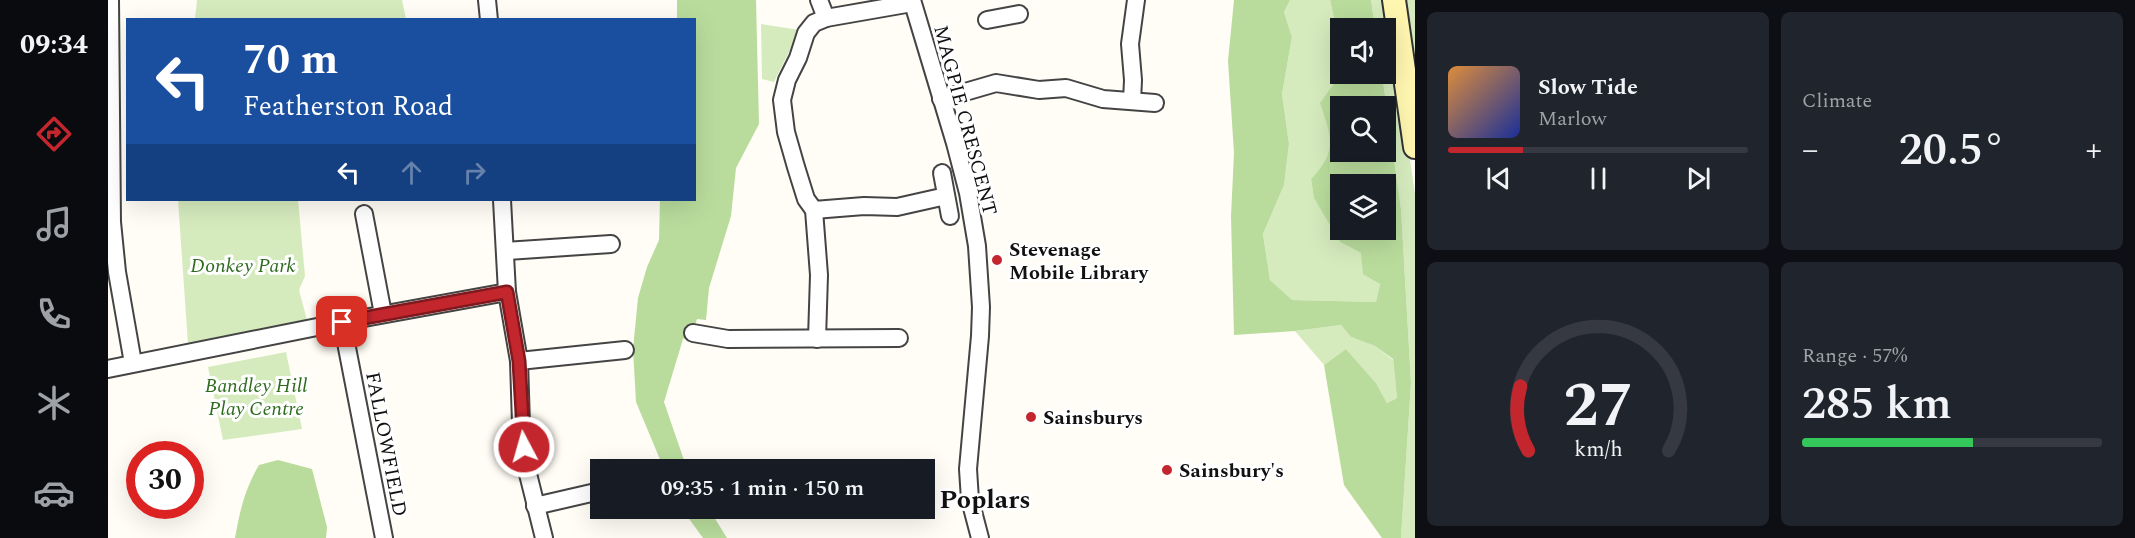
<!DOCTYPE html>
<html lang="en">
<head>
<meta charset="utf-8">
<style>
	:root { --surface:#171b24; --page:#20242c; --text:#f1f3f6; --muted:#9ea1a6; --line:#363941; --accent:#c4262e }
	body { margin:0; font-family:Spectral,serif; background:var(--page); color:var(--text); height:100vh; display:flex; flex-direction:column; font-size:22px; white-space:nowrap }
	* { box-sizing:border-box; margin:0 }
	p { font-size:20px; color:var(--muted) }
	.icon { flex:none; width:33px; height:33px; fill:none; stroke:currentColor; stroke-width:2; stroke-linecap:round; stroke-linejoin:round }
	.map { position:relative; flex:1; overflow:hidden }
	.sheet { display:flex; flex-direction:column; gap:12px; padding:12px; background:#0d0f14; width:720px }
	.sheet>* { flex:none }
	.hud { position:absolute; left:18px; top:18px; width:570px; height:183px; border-radius:0px; box-shadow:0 6px 24px #0002; background:#1a4fa0; color:#fff; overflow:hidden }
	.controls { position:absolute; left:1222px; top:18px; display:grid; gap:12px }
	.controls a { display:grid; place-items:center; width:66px; height:66px; border-radius:0px; background:var(--surface); box-shadow:0 6px 24px #0002; font-size:30px }
	.speed { position:absolute; left:18px; top:441px; display:flex; gap:12px; font-size:30px; font-weight:700; text-align:center }
	.speed>* { display:grid; place-content:center; width:78px; height:78px; border-radius:50%; background:var(--surface); box-shadow:0 6px 24px #0002; line-height:1 }
	.speed .limit { border:9px solid #d22; background:#fff; color:#111 }
	.pin { position:absolute; display:grid; place-items:center; width:51px; height:51px; color:#fff; margin:-26px; border-radius:12px; box-shadow:0 3px 9px #0006 }
	.me { position:absolute; width:66px; margin:-33px; rotate:354deg; stroke-linejoin:round; filter:drop-shadow(0 0 4px #0008) }
	.turn { display:flex; align-items:center; gap:21px; height:126px; padding:0 18px; font-size:27px }
	.turn .icon { width:78px; height:78px; stroke-width:2.5 }
	.turn b { display:block; font-size:42px; line-height:51px }
	.lanes { display:flex; align-items:center; height:57px; padding:0 18px; background:#0003; justify-content:center; gap:30px; direction:ltr }
	.lanes .off { opacity:.35 }
	.big { font-size:45px; font-weight:600; line-height:1.1 }
	.sheet .widget { flex:1; display:flex; flex-direction:column; justify-content:center; gap:9px; min-width:0; padding:0 21px; border-radius:9px; background:var(--page) }
	.sheet .dial { align-items:center; gap:0 }
	.dial svg { height:156px; overflow:visible; fill:none; stroke:var(--line); stroke-width:7; stroke-linecap:round; text-anchor:middle }
	.dial text { fill:var(--text); stroke:none }
	.song { display:flex; align-items:center; gap:18px }
	.cover { width:72px; height:72px; border-radius:9px; background:linear-gradient(135deg,hsl(30 70% 55%),hsl(230 70% 35%)) }
	.played { height:6px; border-radius:3px; background:linear-gradient(90deg,var(--accent) 25%,var(--line) 25%) }
	.keys { display:flex; justify-content:space-around; direction:ltr }
	.heat { display:flex; justify-content:space-between; align-items:center; font-size:33px; direction:ltr }
	.charge { height:9px; border-radius:4px; background:linear-gradient(90deg,#34c759 57%,var(--line) 0) }
	.sheet .tiles { flex:1; display:grid; gap:12px; grid-template-columns:repeat(2,1fr) }
	.trip { position:absolute; left:482px; top:459px; width:345px; height:60px; border-radius:0px; background:var(--surface); box-shadow:0 6px 24px #0002; font-weight:600; line-height:60px; text-align:center }
	main { display:flex; flex:1; min-height:0 }
	.tabs { display:flex; flex-direction:column; width:108px; justify-content:space-around; align-items:center; background:#090b0e; color:var(--muted) }
	.tabs .icon { width:42px; height:42px }
	.tabs .active { color:var(--accent) }
	.tabs b { font-size:27px; color:var(--text) }
	.map>svg:first-child { display:block }
	.green { fill:#d5ebbd }
	.forest { fill:#b9dc9c; fill-rule:evenodd }
	.lines { fill:none; stroke-linecap:round; stroke-linejoin:round }
	.street-casing { stroke:#444; stroke-width:20 }
	.secondary-casing { stroke:#333; stroke-width:26 }
	.street { stroke:#fff; stroke-width:16 }
	.secondary { stroke:#fff6b0; stroke-width:22 }
	.route-casing { stroke:#7f191e; stroke-width:15 }
	.route { stroke:#c4262e; stroke-width:10 }
	.poi-dot { fill:#c4262e; stroke:#fff; stroke-width:2 }
	.labels { text-anchor:middle; stroke-width:6; stroke-linejoin:round; paint-order:stroke }
	.street-label { font-size:20px; fill:#111; stroke:#fff }
	.poi-label { font-size:20px; font-weight:bold; fill:#111; stroke:#fff; text-anchor:start }
	.park-label { font-size:20px; font-style:italic; fill:#2f6b1f; stroke:#fff }
	.district-label { font-size:26px; font-weight:bold; fill:#111; stroke:#fff }
</style>
</head>
<body>
<main>
<nav class="tabs">
<b>09:34</b>
<svg class="icon active" aria-label="directions" viewBox="0 0 24 24"><path d="M12 3l9 9-9 9-9-9zM9 14v-3h6M13 9l2 2-2 2"/></svg>
<svg class="icon" aria-label="music" viewBox="0 0 24 24"><path d="M9 18V5l10-2v13"/><circle cx="6" cy="18" r="3"/><circle cx="16" cy="16" r="3"/></svg>
<svg class="icon" aria-label="phone" viewBox="0 0 24 24"><path d="M5 4h4l2 5-3 2q2 4 5 5l2-3 5 2v4C11 20 4 13 5 4z"/></svg>
<svg class="icon" aria-label="climate" viewBox="0 0 24 24"><path d="M12 3v18M4 7l16 10M4 17L20 7"/></svg>
<svg class="icon" aria-label="car" viewBox="0 0 24 24"><path d="M5 17H2v-5l4-1 3-4h7l3 4 3 1v5h-3M9 17h6M6 11h13"/><circle cx="7" cy="17" r="2"/><circle cx="17" cy="17" r="2"/></svg>
</nav>
<div class="map">
<svg width="1307" height="538" viewBox="0 0 1307 538">
	<rect width="100%" height="100%" fill="#fffdf5"/>
	<!-- green -->
	<g class="green">
		<polygon points="89,0 294,0 298,19 87,19"/>
		<path d="M1182 0H1222L1229 32 1227 82 1213 103C1223 136 1230 151 1203 179L1206 197 1232 242 1253 253 1272 284 1268 302 1183 300 1162 280 1155 234 1176 185 1181 144 1174 94 1184 37 1176 12Z"/>
		<polygon points="1263,0 1278,0 1307,194 1307,538 1293,538 1303,383 1293,209 1274,74 1278,74 1278,28 1267,28"/>
		<polygon points="1294,0 1307,0 1307,89"/>
		<polygon points="653,24 692,30 666,82 654,79"/>
		<polygon points="70,200 190,200 197,276 191,290 199,320 80,344"/>
		<polygon points="1233,325 1243,337 1267,346 1285,360 1289,398 1279,403 1268,383 1238,349 1216,365 1187,331"/>
		<polygon points="178,352 194,429 115,440 100,367"/>
	</g>
	<!-- forest -->
	<g class="forest">
		<polygon points="569,0 648,0 651,124 628,168 623,216 601,288 598,320 589,319 584,335 575,339 556,402 579,469 556,469 528,402 525,349 530,298 539,267 551,240 552,200 586,200 586,20 569,19"/>
		<path d="M1126 0H1182L1176 12 1184 37 1174 94 1181 144 1176 185 1155 234 1162 280 1184 300 1268 302 1272 284 1255 274 1253 253 1232 242 1206 198 1203 179C1230 151 1223 136 1212 103L1227 82 1229 32 1222 0H1263L1267 28H1233V74H1274L1293 209 1303 383 1293 538H1274L1236 485 1216 365 1238 349 1268 383 1279 403 1289 398 1285 359 1267 346 1243 337 1233 325 1187 331 1126 335 1123 216 1126 153 1120 61ZM1233 106H1278V152H1233ZM1233 184H1278V230H1233Z"/>
		<path d="M170 460 204 469 219 527 218 538H127C132 510 137 489 151 465Z"/>
		<polygon points="574,509 601,509 619,538 595,538"/>
	</g>
	<g class="lines">
		<!-- street casing -->
		<g class="street-casing">
			<g id="street">
				<polyline points="2,0 4,222 9,272 25,363"/>
				<polyline points="379,0 381,20"/>
				<polyline points="711,0 718,18 804,3"/>
				<polyline points="804,0 847,143 860,193 869,246 873,307 872,336 860,469 862,500 872,538"/>
				<polyline points="879,20 911,14"/>
				<polyline points="833,99 888,83 931,90 958,88 995,99 1047,103"/>
				<polyline points="1024,101 1025,80 1022,44 1028,0"/>
				<polyline points="834,173 842,216"/>
				<polyline points="394,200 399,292 411,361 413,424 419,470 436,538"/>
				<polyline points="706,210 756,206 789,207 838,196"/>
				<polyline points="256,214 275,314"/>
				<polyline points="398,251 503,244"/>
				<polyline points="234,322 276,538"/>
				<polyline points="585,333 620,339 791,338"/>
				<polyline points="709,339 711,275 706,210 698,199 688,167 678,132 674,100 679,80 690,58 698,33 706,23 718,18"/>
				<polyline points="411,361 517,350"/>
				<polyline points="0,369 234,322 399,292"/>
				<polyline points="427,506 492,491"/>
			</g>
		</g>
		<!-- secondary casing -->
		<g class="secondary-casing">
			<polyline id="secondary" points="1286,0 1307,147"/>
		</g>
		<!-- street -->
		<use href="#street" class="street"/>
		<!-- secondary -->
		<use href="#secondary" class="secondary"/>
	</g>
	<g class="lines">
		<!-- route casing -->
		<g class="route-casing">
			<polyline id="route" points="234,322 399,292 411,361 416,447"/>
		</g>
		<!-- route -->
		<use href="#route" class="route"/>
	</g>
	<!-- markers -->
	<g class="poi-dot">
		<circle cx="889" cy="260" r="6"/>
		<circle cx="923" cy="417" r="6"/>
		<circle cx="1059" cy="470" r="6"/>
	</g>
	<g class="labels">
		<!-- street labels -->
		<g class="street-label">
			<text transform="translate(858 120) rotate(75)" y="7">MAGPIE CRESCENT</text>
			<text transform="translate(279 444) rotate(79)" y="7">FALLOWFIELD</text>
		</g>
		<!-- poi labels -->
		<g class="poi-label">
			<text x="901" y="256">Stevenage<tspan x="901" dy="23">Mobile Library</tspan></text>
			<text x="935" y="424">Sainsburys</text>
			<text x="1071" y="477">Sainsbury's</text>
		</g>
		<!-- park labels -->
		<g class="park-label">
			<text x="135" y="272">Donkey Park</text>
			<text x="148" y="392">Bandley Hill<tspan x="148" dy="23">Play Centre</tspan></text>
		</g>
		<!-- district labels -->
		<g class="district-label">
			<text x="877" y="508">Poplars</text>
		</g>
	</g>
</svg>
<div class="controls">
<a><svg class="icon" aria-label="sound" viewBox="0 0 24 24"><path d="M4 9h4l5-4v14l-5-4H4zM17 9q2 3 0 6"/></svg></a>
<a><svg class="icon" aria-label="search" viewBox="0 0 24 24"><circle cx="10" cy="10" r="6"/><path d="M15 15l6 6"/></svg></a>
<a><svg class="icon" aria-label="layers" viewBox="0 0 24 24"><path d="M12 4l9 5-9 5-9-5zM3 14l9 5 9-5"/></svg></a>
</div>
<div class="speed"><div class="limit">30</div></div>
<div class="pin" style="left:234px;top:322px;background:#d93025"><svg class="icon" aria-label="arrive" viewBox="0 0 24 24"><path d="M6 21V4h12l-3 4 3 4H6"/></svg></div>
<svg class="me" style="left:416px;top:447px" viewBox="-20 -20 40 40"><circle r="17" fill="#c4262e" stroke="#fff" stroke-width="3"/><path d="M0-11L8 9 0 5-8 9z" fill="#fff"/></svg>
<div class="trip">09:35 · 1 min · 150 m</div>
<div class="hud">
<div class="turn"><svg class="icon" aria-label="left" viewBox="0 0 24 24"><path d="M17 20v-9H6M10 6l-5 5 5 5"/></svg><div><b>70 m</b>Featherston Road</div></div>
<div class="lanes"><svg class="icon" aria-label="left" viewBox="0 0 24 24"><path d="M17 20v-9H6M10 6l-5 5 5 5"/></svg><svg class="icon off" aria-label="ahead" viewBox="0 0 24 24"><path d="M12 20V5M6 11l6-6 6 6"/></svg><svg class="icon off" aria-label="right" viewBox="0 0 24 24"><path d="M7 20v-9h11M14 6l5 5-5 5"/></svg></div>
</div>
</div>
<section class="sheet">
<div class="tiles">
<div class="widget">
<div class="song"><i class="cover"></i><div><b>Slow Tide</b><p>Marlow</p></div></div>
<div class="played"></div>
<div class="keys"><svg class="icon" aria-label="previous" viewBox="0 0 24 24"><path d="M18 5L8 12l10 7zM5 5v14"/></svg><svg class="icon" aria-label="pause" viewBox="0 0 24 24"><path d="M8 5v14M16 5v14"/></svg><svg class="icon" aria-label="next" viewBox="0 0 24 24"><path d="M6 5l10 7-10 7zM19 5v14"/></svg></div>
</div>
<div class="widget"><p>Climate</p>
<div class="heat"><a>−</a><b class="big">20.5°</b><a>+</a></div>
</div>
<div class="widget dial"><svg viewBox="0 0 100 80">
<path d="M14 69A42 42 0 1 1 86 69"/>
<path d="M14 69A42 42 0 0 1 10 36" stroke="#c4262e"/>
<text x="50" y="56" font-size="32" font-weight="700">27</text>
<text x="50" y="72" font-size="11">km/h</text>
</svg></div>
<div class="widget"><p>Range · 57%</p><b class="big">285 km</b><div class="charge"></div></div>
</div>
</section>
</main>
</body>
</html>
